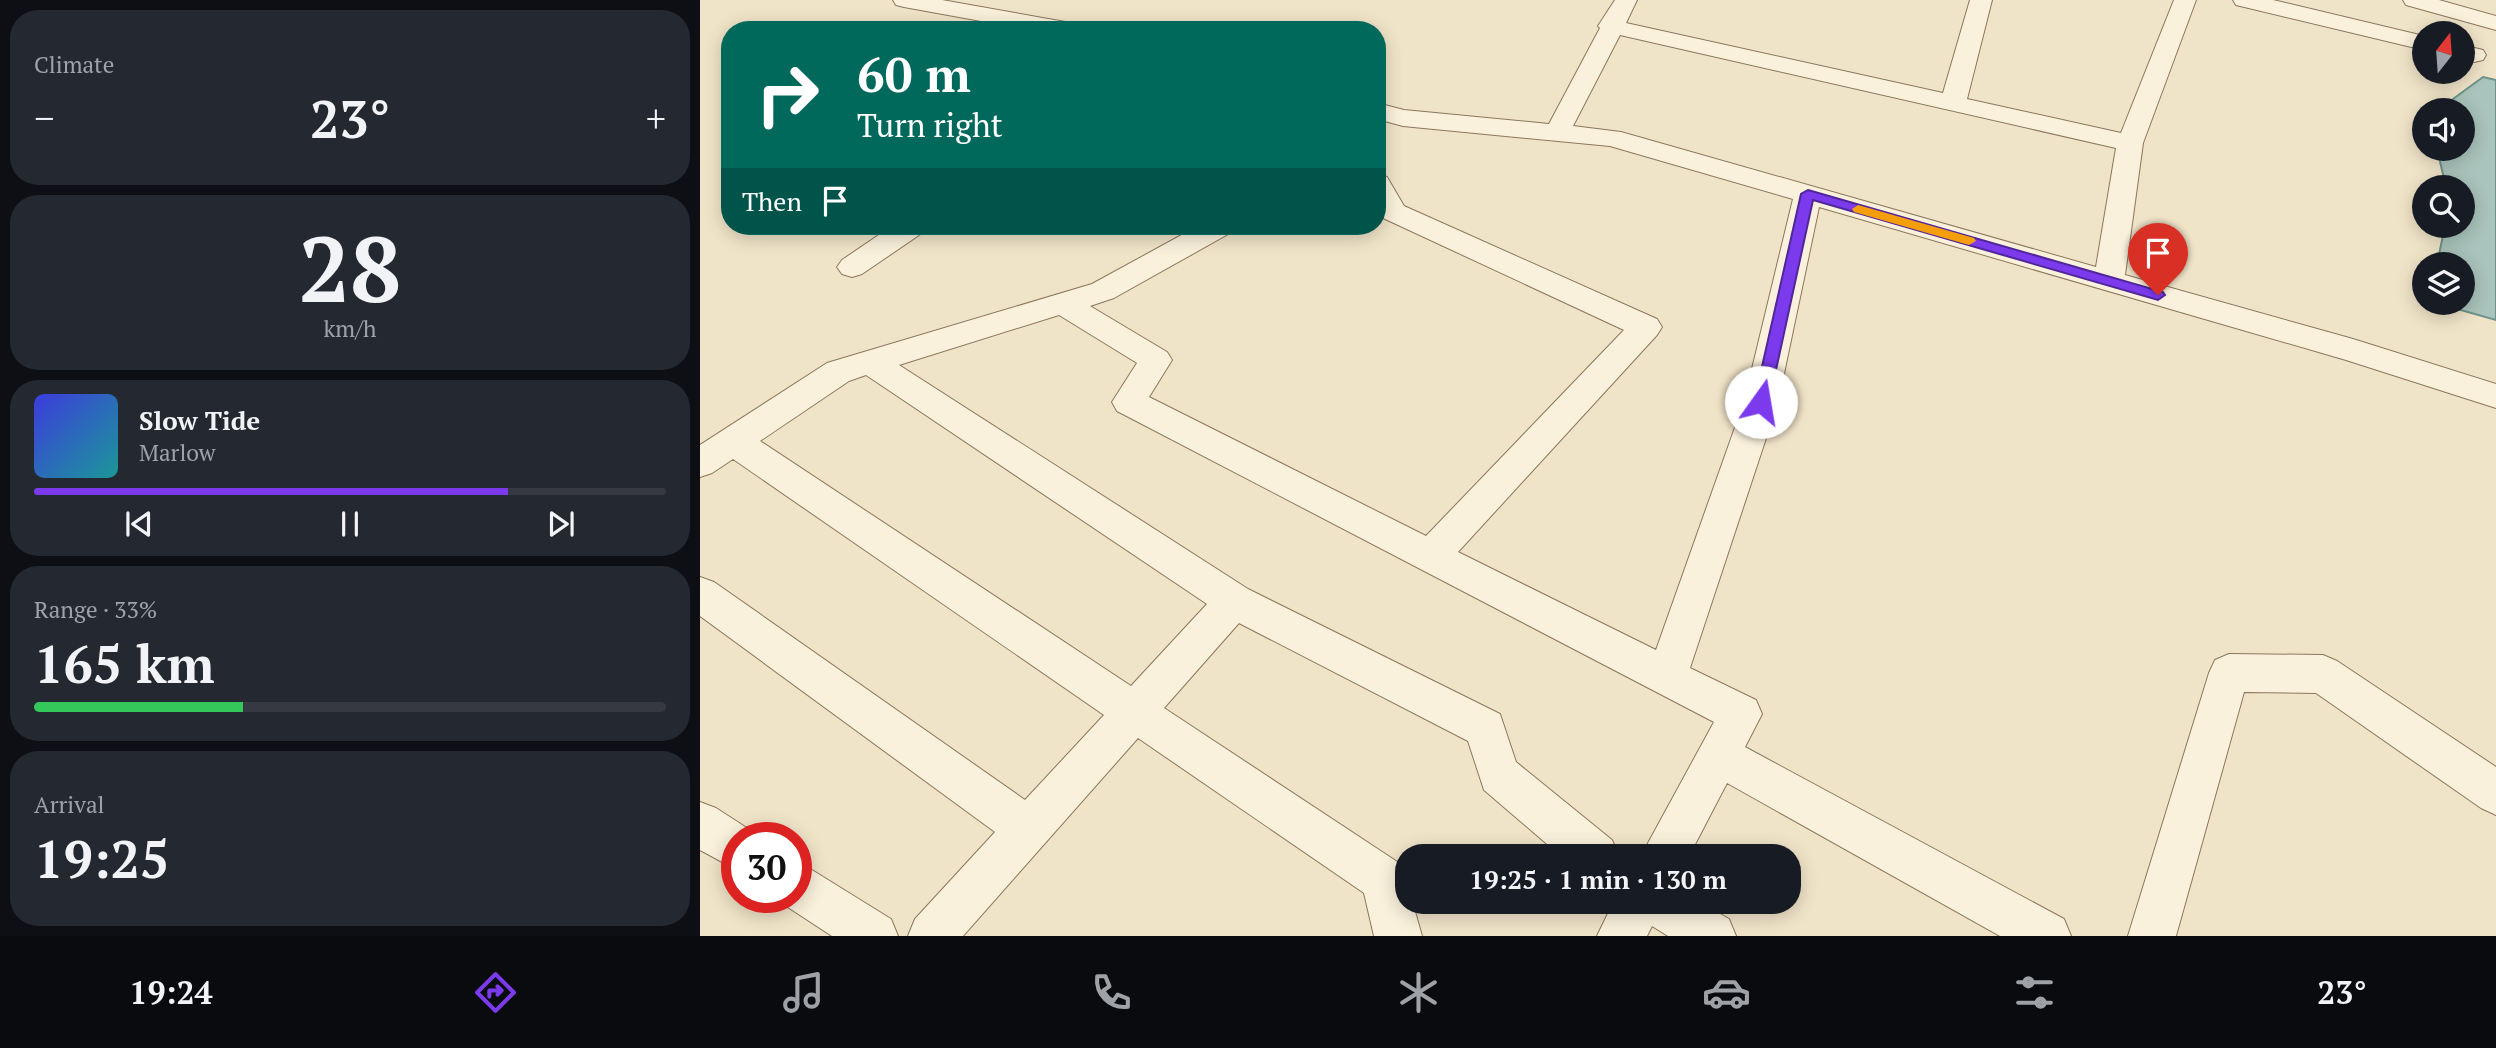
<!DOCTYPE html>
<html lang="en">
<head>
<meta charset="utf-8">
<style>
	:root { --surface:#171b24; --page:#242831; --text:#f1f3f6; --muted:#9ea1a6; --line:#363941; --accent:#7c3aed }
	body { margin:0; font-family:"PT Serif",serif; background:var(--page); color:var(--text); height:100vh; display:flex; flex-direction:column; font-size:26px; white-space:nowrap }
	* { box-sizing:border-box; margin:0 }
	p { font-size:23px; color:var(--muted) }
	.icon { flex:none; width:38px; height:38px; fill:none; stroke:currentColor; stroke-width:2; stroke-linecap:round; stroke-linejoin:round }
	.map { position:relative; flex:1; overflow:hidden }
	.drawer { display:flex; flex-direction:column; gap:10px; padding:10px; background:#0d0f14; width:700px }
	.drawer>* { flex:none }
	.guide { position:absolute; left:21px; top:21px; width:665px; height:214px; border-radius:28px; box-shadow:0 4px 18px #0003; background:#00695c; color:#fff; overflow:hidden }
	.needle { width:46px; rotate:17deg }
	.controls { position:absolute; left:1712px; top:21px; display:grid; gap:14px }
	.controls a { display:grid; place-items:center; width:63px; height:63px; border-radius:50%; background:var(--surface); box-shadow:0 4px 18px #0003; font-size:35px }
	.speed { position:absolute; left:21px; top:822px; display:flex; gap:14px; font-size:35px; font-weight:700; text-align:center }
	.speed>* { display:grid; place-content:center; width:91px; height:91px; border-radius:50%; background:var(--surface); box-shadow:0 4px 18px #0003; line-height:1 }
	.speed .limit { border:10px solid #d22; background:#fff; color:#111 }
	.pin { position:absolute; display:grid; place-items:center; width:60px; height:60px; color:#fff; margin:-72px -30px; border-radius:50% 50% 50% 0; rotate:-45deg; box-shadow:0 0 7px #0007 }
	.pin .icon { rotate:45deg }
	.me { position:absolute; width:77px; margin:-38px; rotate:13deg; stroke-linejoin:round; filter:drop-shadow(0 0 5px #0008) }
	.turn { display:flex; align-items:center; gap:24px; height:147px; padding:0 21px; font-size:32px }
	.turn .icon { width:91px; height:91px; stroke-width:2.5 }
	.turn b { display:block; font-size:49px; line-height:60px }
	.then { display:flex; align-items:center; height:66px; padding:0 21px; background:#0003; gap:14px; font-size:26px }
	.big { font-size:52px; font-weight:800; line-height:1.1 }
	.drawer .tile { flex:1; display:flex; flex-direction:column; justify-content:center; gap:10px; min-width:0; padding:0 24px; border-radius:28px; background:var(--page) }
	.drawer .dial { align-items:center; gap:0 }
	.dial b { font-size:91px; line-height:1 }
	.song { display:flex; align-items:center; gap:21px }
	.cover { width:84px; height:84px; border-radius:10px; background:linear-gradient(135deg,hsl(240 70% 55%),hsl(180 70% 35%)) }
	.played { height:7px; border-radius:4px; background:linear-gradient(90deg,var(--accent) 75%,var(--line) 75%) }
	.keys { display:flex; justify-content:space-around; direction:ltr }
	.heat { display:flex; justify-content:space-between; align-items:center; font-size:38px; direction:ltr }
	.charge { height:10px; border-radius:5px; background:linear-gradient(90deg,#34c759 33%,var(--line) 0) }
	.trip { position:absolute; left:695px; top:844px; width:406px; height:70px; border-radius:28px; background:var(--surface); box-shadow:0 4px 18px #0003; font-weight:800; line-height:70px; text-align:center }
	.tabs { display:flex; height:112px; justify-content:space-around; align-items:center; background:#090b0e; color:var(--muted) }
	.tabs .icon { width:49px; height:49px }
	.tabs .active { color:var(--accent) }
	.tabs b { font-size:32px; color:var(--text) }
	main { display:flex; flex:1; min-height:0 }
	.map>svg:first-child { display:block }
	.water { fill:#a9c4bc; stroke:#6f938a; stroke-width:2 }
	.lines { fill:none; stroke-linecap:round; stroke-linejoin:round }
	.minor-casing { stroke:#8d765c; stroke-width:2 }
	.minor { fill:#faf1dc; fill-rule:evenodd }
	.route { fill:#7c3aed; stroke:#51269a; stroke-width:2 }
	.slow { fill:#f59e0b }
</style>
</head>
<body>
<main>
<section class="drawer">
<div class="tile"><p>Climate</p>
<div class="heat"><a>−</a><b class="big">23°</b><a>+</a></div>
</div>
<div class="tile dial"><b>28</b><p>km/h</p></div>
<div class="tile">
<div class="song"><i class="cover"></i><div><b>Slow Tide</b><p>Marlow</p></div></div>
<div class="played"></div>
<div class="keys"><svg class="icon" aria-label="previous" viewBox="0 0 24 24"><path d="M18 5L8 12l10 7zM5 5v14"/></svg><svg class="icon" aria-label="pause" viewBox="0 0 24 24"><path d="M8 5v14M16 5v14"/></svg><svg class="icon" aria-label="next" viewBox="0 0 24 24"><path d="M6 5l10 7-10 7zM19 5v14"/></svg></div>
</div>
<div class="tile"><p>Range · 33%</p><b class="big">165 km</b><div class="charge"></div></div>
<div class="tile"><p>Arrival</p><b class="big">19:25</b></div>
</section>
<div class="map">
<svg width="1796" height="936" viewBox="0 0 1796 936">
	<rect width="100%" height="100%" fill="#f0e4c8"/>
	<!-- water -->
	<polygon class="water" points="1783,77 1796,80 1796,320 1736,303 1762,303 1762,264 1737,264 1745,226 1762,226 1762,187 1746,187 1737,149 1762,149 1762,110 1738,110"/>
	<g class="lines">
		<!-- minor casing -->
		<g class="minor-casing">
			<g id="minor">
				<polygon points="193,0 242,0 371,23 379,25 383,30 331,30 204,7 196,5"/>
				<path d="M915 0H937L926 23 1243 93 1270 0H1292L1267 99 1421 133 1474 0H1496L1443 143 1425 275 1653 339 1796 384V408L1646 360 1119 207 1078 402 990 668 1056 700 1062 714 1045 747 1364 919 1371 936H1300L1027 783 989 856H941L1014 722 417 411 412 402 437 363 359 315 199 365 548 589 800 714 816 762 912 840 919 856H861L784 790 768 741 539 623 464 708 699 863 707 883V901H712L722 936H674L664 893 438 738 263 936H208L215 919 295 832 0 616V577L14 582 325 800 404 715 33 459 12 473 0 477V445L127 363 392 284 498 226H534L530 233 414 298 390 306 467 352 472 360 449 397 726 536 924 330 683 218 677 209V174L687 177 704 206 957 319 962 327 957 335 758 552 956 650 1044 402 1093 199 910 146 703 126 677 119V103L704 110 849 124 900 28 898 26ZM920 35 1416 148 1396 267 921 132 873 126ZM166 375 507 604 431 686 60 441 149 381Z"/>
				<polygon points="1533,0 1573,0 1724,36 1724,50 1536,5"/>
				<polygon points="1703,0 1739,0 1796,16 1796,30 1706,5"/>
				<polygon points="1762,45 1783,50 1786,55 1783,60 1774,62 1762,59"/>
				<polygon points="192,226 226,226 222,233 162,274 152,277 142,274 137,267 142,260"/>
				<polygon points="1529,654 1623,655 1637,661 1796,767 1796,815 1781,808 1616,693 1544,692 1476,936 1428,936 1509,673 1515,660"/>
				<polygon points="0,802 16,808 53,832 55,838 37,838 37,870 0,850"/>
				<polygon points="96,863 112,870 191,919 198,936 132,936 80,902 78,898 96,898"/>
				<polygon points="914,901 998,901 1029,919 1036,936 968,936 952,926 947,936 897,936"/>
			</g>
		</g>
		<!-- minor -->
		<use href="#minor" class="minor"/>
	</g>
	<!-- route -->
	<polygon class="route" points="1108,190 1463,292 1465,295 1458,300 1113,200 1069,402 1061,407 1054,402 1101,194"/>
	<!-- slow -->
	<polygon class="slow" points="1158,205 1274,238 1276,241 1269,245 1154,212 1152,209"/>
</svg>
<div class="controls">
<a><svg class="needle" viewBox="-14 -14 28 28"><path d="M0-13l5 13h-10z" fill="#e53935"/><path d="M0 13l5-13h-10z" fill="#9ea1a6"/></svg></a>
<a><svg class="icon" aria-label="sound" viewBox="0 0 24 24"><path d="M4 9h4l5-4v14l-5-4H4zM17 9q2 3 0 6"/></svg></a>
<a><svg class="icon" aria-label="search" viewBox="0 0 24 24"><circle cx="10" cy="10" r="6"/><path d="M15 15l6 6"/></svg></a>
<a><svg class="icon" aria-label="layers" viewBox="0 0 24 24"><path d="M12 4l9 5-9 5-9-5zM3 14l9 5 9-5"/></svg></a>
</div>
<div class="speed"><div class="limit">30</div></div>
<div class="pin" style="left:1458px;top:295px;background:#d93025"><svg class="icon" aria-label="arrive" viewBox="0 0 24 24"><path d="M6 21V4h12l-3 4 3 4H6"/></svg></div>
<svg class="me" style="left:1061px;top:402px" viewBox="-20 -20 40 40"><circle r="19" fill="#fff"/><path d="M0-13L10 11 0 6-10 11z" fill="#7c3aed"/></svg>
<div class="trip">19:25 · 1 min · 130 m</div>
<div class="guide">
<div class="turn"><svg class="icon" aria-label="right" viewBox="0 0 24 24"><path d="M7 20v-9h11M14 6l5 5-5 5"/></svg><div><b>60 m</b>Turn right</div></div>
<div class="then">Then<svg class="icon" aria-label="arrive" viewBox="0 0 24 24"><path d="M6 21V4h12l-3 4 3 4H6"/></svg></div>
</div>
</div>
</main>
<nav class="tabs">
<b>19:24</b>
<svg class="icon active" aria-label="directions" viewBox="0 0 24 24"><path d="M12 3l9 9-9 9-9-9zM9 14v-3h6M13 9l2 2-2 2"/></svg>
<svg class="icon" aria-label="music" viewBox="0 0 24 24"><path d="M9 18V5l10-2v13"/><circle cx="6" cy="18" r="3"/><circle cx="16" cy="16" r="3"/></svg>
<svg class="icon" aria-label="phone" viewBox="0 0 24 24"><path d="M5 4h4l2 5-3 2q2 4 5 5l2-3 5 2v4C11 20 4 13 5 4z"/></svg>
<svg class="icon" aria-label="climate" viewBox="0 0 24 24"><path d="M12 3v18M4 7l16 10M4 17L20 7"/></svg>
<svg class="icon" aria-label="car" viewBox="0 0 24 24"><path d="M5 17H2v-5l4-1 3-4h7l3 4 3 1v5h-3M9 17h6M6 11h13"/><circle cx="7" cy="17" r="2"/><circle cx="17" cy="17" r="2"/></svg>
<svg class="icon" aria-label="filters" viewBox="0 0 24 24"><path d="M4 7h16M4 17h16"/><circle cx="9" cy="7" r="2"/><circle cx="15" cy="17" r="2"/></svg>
<b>23°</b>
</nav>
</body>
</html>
